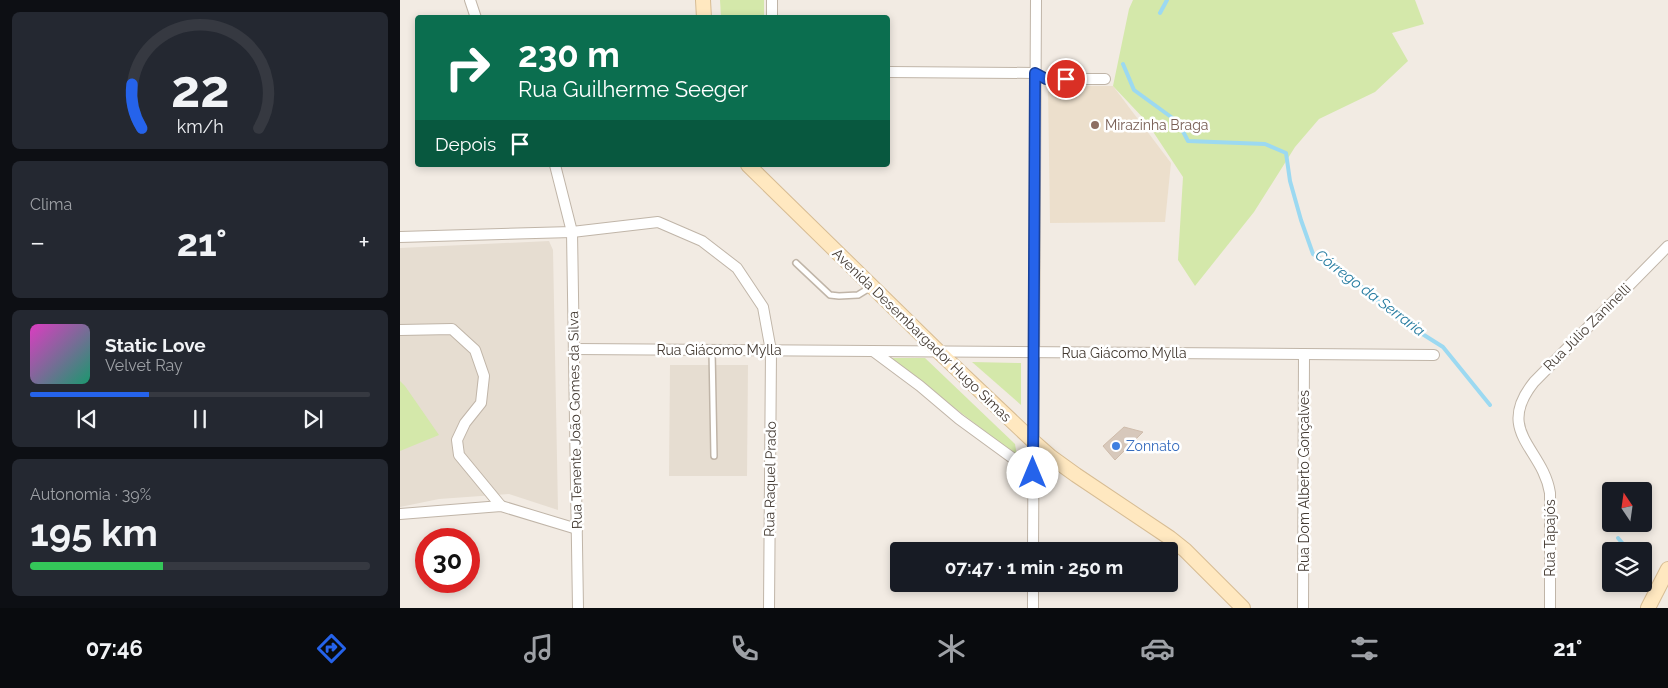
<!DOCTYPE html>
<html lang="pt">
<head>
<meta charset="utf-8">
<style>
	:root { --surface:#171b24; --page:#242831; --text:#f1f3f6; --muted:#9ea1a6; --line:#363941; --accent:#2563eb }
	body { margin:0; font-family:Raleway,sans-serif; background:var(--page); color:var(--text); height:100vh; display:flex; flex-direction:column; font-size:19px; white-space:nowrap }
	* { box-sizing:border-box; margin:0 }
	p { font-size:16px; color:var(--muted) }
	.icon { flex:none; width:28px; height:28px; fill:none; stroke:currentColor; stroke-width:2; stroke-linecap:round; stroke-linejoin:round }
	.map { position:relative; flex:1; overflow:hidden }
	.sheet { display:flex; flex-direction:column; gap:12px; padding:12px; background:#0d0f14; width:400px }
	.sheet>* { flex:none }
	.banner { position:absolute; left:15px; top:15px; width:475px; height:152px; border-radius:5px; box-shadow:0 2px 8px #0003; background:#0b6e4f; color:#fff; overflow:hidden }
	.needle { width:32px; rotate:347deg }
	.controls { position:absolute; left:1202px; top:482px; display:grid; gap:10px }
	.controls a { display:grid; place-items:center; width:50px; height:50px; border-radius:5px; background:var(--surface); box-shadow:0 2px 8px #0003; font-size:25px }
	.speed { position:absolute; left:15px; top:528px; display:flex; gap:10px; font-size:25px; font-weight:700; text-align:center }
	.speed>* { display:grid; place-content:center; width:65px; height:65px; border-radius:50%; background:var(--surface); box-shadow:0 2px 8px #0003; line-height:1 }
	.speed .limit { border:8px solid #d22; background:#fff; color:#111 }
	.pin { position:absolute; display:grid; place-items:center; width:42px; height:42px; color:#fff; margin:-21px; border:2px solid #fff; border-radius:50%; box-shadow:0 1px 5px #0007 }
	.me { position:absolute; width:55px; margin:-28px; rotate:0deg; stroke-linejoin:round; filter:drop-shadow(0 0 4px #0008) }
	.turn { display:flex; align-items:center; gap:18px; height:105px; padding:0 20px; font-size:22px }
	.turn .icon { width:65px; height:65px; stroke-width:2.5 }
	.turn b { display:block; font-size:35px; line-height:42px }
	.then { display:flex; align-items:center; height:48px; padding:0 20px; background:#0003; gap:10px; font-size:19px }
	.big { font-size:38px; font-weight:700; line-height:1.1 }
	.sheet .card { flex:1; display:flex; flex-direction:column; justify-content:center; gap:8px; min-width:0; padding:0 18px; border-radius:8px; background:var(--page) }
	.sheet .dial { align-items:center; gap:0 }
	.dial svg { height:130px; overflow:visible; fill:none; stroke:var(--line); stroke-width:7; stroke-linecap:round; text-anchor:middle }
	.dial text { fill:var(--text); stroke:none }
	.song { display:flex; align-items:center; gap:15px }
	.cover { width:60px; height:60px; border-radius:8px; background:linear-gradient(135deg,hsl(310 70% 55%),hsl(160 70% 35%)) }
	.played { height:5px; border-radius:2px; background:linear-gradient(90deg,var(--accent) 35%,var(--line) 35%) }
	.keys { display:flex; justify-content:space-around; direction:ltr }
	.heat { display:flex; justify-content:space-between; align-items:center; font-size:28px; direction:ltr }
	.charge { height:8px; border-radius:4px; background:linear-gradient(90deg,#34c759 39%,var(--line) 0) }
	.trip { position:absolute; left:490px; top:542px; width:288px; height:50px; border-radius:5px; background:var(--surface); box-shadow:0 2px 8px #0003; font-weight:700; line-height:50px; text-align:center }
	.tabs { display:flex; height:80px; justify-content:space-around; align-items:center; background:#090b0e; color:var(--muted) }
	.tabs .icon { width:35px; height:35px }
	.tabs .on { color:var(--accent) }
	.tabs b { font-size:22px; color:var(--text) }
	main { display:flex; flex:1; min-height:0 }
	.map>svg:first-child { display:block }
	.residential { fill:#e6ddd1 }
	.education { fill:#ecdfcc }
	.green { fill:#d4e8aa }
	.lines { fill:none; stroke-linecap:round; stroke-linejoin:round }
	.stream { stroke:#9cd9f1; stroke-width:4 }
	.building { fill:#d7c8bb; stroke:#cfbcab }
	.service-casing { stroke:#c0b5a8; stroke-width:8 }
	.minor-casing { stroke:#c0b5a8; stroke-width:12 }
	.secondary-casing { stroke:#d7bc93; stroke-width:16 }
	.service { stroke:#fff; stroke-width:5 }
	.minor { stroke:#fff; stroke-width:10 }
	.secondary { stroke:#ffe8c0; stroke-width:14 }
	.route-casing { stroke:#184099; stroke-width:12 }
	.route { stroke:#2563eb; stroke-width:9 }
	.education-dot { fill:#8d6e63; stroke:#fff; stroke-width:2 }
	.shop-dot { fill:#3f7fe0; stroke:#fff; stroke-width:2 }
	.labels { text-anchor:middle; stroke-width:5; stroke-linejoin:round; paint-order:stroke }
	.education-label { font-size:14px; fill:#785e54; stroke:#fff; text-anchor:start }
	.street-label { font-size:14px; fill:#443b33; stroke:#fff }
	.shop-label { font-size:14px; fill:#366cbe; stroke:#fff; text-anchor:start }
	.water-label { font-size:15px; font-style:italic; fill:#287da1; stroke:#fff }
</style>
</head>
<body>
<main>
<section class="sheet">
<div class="card dial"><svg viewBox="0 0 100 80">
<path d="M14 69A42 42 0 1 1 86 69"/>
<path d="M14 69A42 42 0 0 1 8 42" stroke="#2563eb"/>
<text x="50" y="56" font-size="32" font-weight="700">22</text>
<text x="50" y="72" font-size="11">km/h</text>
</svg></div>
<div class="card"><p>Clima</p>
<div class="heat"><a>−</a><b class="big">21°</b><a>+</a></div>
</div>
<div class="card">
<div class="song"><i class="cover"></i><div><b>Static Love</b><p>Velvet Ray</p></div></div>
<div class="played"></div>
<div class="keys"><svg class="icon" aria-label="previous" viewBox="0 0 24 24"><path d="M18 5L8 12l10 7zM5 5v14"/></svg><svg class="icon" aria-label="pause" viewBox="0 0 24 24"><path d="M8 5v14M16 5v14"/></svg><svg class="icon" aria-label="next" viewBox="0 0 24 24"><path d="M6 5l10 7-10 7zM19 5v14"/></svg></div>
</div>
<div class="card"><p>Autonomia · 39%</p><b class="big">195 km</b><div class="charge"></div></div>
</section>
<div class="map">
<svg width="1268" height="608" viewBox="0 0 1268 608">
	<rect width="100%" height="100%" fill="#f2ebe3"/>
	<!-- residential -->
	<g class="residential">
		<polygon points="149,241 153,250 158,510 109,494 39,499 0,507 0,248"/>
		<polygon points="270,365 348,365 347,476 269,476"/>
	</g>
	<!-- education -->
	<polygon class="education" points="648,86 713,86 771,163 765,222 650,223"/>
	<!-- green -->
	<g class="green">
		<polygon points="320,0 364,0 364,17 321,17"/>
		<polygon points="733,0 1015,0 1024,24 992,33 1008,61 975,92 919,119 895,147 854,212 795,286 778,260 783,177 746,121 713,86 729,9"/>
		<polygon points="490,358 525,358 615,444 617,456"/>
		<polygon points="572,362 621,363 621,405"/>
		<polygon points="0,381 5,386 39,435 0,451"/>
	</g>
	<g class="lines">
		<!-- stream -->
		<g class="stream">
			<polyline points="760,13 767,0"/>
			<polyline points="723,64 734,90 778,122 788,141 865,144 886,153 890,181 901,220 913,254 956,282 997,318 1043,347 1090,405"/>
			<polyline points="1218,538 1229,551"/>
		</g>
	</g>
	<!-- building -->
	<polygon class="building" points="724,427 743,432 715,460 703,446"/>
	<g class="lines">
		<!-- service casing -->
		<g class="service-casing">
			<g id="service">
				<polyline points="396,263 430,295 439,296 458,295 471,287"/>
				<polyline points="312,350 314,456"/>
			</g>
		</g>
		<!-- minor casing -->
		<g class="minor-casing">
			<g id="minor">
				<polyline points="70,0 76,18"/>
				<polyline points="372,0 372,18"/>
				<polyline points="488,72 635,73 646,79 705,79"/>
				<polyline points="155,165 172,232 178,608"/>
				<polyline points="0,237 172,232 258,222 302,241 337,268 363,307 371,351 369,608"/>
				<polyline points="0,330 52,329 75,350 84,376 81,403 65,423 57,440 59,455 101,506"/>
				<polyline points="174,349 1034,355"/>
				<polyline points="473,351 520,386 559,419 633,473"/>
				<polyline points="0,514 101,506 177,529"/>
				<polyline points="633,551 636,0"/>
				<polyline points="633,608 633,584"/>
				<polyline points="903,608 904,354"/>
				<path d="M1150 608V493C1143 448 1094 432 1134 382L1268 246"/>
			</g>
		</g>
		<!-- secondary casing -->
		<g class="secondary-casing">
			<g id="secondary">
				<polyline points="303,0 304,18"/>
				<polyline points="348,165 539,352 634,442 651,457 676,475 770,538 785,550 843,608"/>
				<polyline points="1248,608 1268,569"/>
			</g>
		</g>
		<!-- service -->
		<use href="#service" class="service"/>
		<!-- minor -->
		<use href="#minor" class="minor"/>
		<!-- secondary -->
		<use href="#secondary" class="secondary"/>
	</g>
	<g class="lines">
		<!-- route casing -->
		<g class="route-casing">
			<polyline id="route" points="633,473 635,73 646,79 666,79"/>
		</g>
		<!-- route -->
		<use href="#route" class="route"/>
	</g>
	<!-- markers -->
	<circle class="education-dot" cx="695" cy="125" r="5"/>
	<circle class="shop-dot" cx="716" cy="446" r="5"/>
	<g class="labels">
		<!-- education labels -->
		<g class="education-label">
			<text x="705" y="130">Mirazinha Braga</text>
		</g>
		<!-- street labels -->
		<g class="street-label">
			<text transform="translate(1187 327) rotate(-45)" y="5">Rua Júlio Zaninelli</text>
			<text transform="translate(522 335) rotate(44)" y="5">Avenida Desembargador Hugo Simas</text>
			<text x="319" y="355">Rua Giácomo Mylla</text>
			<text x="724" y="358">Rua Giácomo Mylla</text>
			<text transform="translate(175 420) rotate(-91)" y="5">Rua Tenente João Gomes da Silva</text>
			<text transform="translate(370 479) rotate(-89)" y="5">Rua Raquel Prado</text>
			<text transform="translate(904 481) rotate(-90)" y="5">Rua Dom Alberto Gonçalves</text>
			<text transform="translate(1150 538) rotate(-90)" y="5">Rua Tapajós</text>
		</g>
		<!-- shop labels -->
		<g class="shop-label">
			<text x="726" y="451">Zonnato</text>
		</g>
		<!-- water labels -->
		<g class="water-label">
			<text transform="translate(970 293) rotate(37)" y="5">Córrego da Serraria</text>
		</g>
	</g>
</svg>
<div class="controls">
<a><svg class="needle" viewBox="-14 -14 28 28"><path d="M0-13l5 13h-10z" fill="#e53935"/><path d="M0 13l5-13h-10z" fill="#9ea1a6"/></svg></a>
<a><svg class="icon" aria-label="layers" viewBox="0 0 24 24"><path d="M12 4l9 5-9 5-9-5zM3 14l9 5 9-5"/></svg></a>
</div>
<div class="speed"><div class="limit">30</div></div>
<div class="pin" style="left:666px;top:79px;background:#d93025"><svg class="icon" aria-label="arrive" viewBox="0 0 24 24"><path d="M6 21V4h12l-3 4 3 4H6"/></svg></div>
<svg class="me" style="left:633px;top:473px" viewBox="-20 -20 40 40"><circle r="19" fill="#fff"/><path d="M0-13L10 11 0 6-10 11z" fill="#2563eb"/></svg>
<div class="trip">07:47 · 1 min · 250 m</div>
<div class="banner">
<div class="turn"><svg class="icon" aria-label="right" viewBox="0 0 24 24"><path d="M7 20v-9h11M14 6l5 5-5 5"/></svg><div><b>230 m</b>Rua Guilherme Seeger</div></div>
<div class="then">Depois<svg class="icon" aria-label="arrive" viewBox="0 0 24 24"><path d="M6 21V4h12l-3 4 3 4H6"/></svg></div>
</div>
</div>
</main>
<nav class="tabs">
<b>07:46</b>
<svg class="icon on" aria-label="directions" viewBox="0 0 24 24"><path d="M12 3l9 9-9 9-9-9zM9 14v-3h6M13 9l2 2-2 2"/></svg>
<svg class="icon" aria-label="music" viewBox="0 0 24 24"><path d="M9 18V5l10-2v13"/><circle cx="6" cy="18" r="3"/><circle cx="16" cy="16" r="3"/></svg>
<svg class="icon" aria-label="phone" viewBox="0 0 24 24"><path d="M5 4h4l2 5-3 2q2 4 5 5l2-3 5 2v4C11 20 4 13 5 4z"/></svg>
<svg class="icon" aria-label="climate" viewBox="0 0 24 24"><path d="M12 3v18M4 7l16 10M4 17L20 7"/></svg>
<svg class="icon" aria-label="car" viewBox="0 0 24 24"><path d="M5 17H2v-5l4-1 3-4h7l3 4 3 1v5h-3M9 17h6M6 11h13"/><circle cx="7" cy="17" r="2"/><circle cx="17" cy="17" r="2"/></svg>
<svg class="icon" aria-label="filters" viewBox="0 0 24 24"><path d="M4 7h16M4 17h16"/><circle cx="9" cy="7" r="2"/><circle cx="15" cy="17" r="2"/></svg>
<b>21°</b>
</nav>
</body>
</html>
